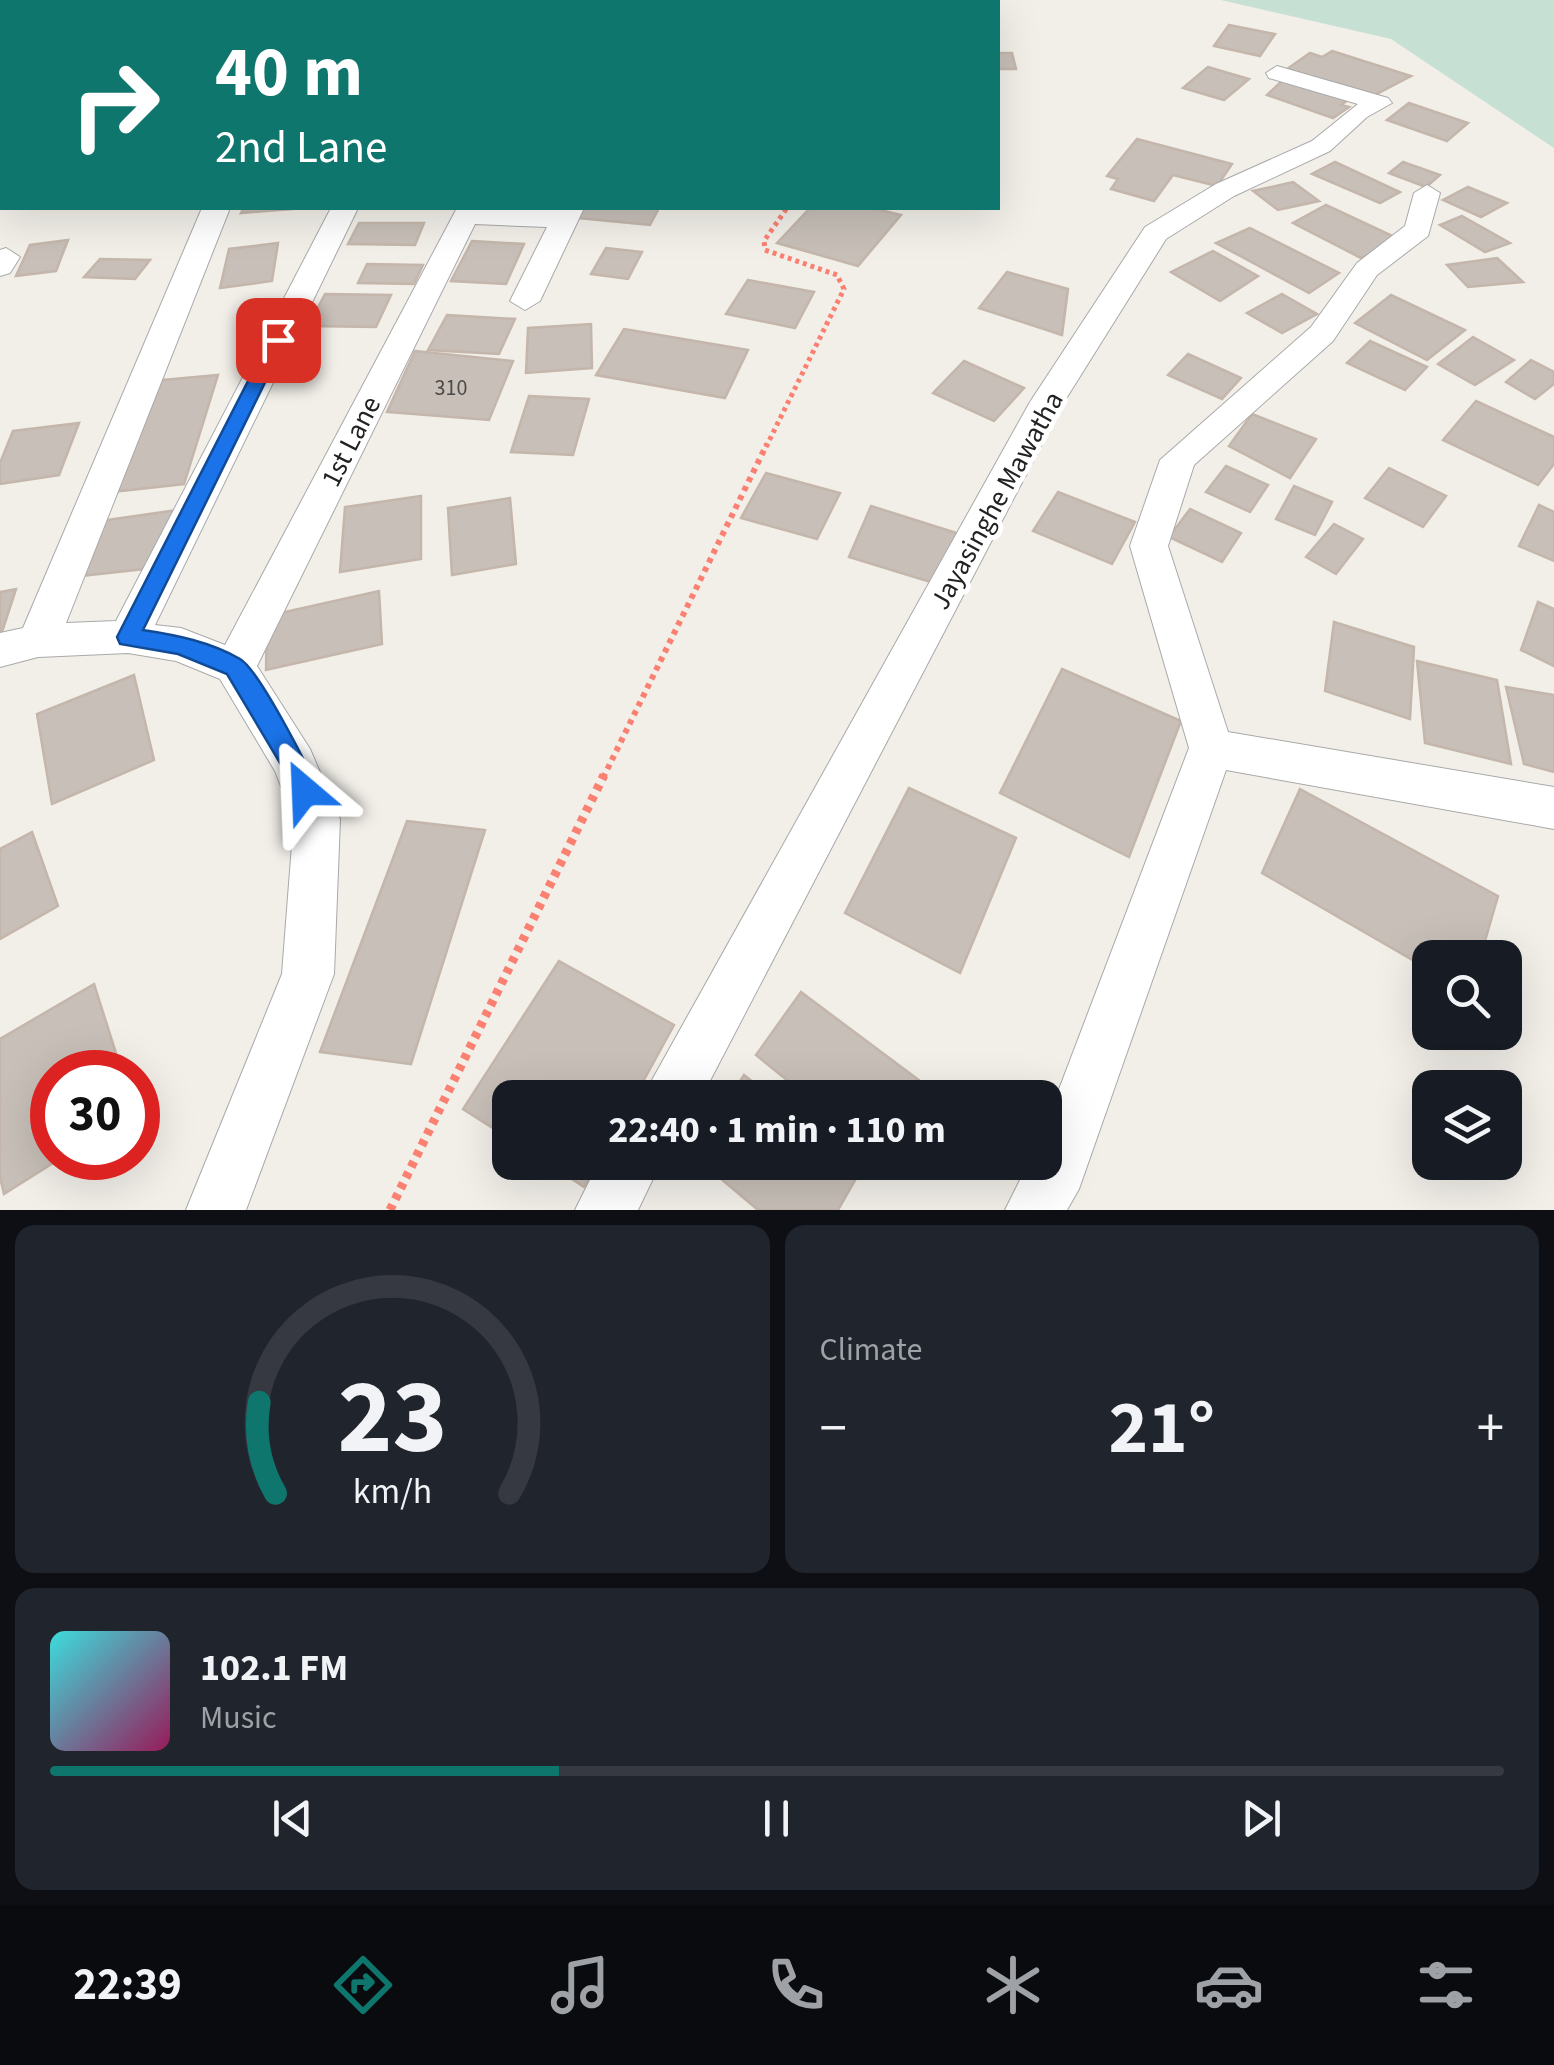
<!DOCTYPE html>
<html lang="en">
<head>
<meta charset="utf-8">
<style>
	:root { --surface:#171b24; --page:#20242c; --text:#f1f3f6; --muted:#9ea1a6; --line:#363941; --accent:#0f766e }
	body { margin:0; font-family:"Source Sans 3",sans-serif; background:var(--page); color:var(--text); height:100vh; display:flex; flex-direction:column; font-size:38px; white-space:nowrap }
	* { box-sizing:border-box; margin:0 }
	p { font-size:32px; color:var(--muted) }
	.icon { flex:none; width:55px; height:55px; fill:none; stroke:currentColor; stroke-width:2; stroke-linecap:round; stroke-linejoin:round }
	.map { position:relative; height:1210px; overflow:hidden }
	.side { display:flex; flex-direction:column; gap:15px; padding:15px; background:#0d0f14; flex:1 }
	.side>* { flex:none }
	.top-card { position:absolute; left:0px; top:0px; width:1000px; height:210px; box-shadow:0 10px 40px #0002; background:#0f766e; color:#fff; overflow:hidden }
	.fabs { position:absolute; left:1412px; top:940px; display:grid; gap:20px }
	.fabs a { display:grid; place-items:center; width:110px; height:110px; border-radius:20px; background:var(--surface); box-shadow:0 10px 40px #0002; font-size:50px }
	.speed { position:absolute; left:30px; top:1050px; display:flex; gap:20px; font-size:50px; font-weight:700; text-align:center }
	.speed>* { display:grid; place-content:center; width:130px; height:130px; border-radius:50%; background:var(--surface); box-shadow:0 10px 40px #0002; line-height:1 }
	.speed .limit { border:15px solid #d22; background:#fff; color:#111 }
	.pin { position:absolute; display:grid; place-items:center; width:85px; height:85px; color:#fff; margin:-42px; border-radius:20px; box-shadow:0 5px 15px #0006 }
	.me { position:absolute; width:110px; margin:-55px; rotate:334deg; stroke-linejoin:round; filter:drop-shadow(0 0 8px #0008) }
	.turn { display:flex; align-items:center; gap:35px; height:210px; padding:0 50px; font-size:45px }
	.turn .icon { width:130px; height:130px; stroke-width:2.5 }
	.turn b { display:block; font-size:70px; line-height:85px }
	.big { font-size:75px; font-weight:700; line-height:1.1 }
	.side .card { flex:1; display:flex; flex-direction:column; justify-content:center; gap:15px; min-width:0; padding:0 35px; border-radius:20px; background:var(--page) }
	.side .dial { align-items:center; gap:0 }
	.dial svg { height:260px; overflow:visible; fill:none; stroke:var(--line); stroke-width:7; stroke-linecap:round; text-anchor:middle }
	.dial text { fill:var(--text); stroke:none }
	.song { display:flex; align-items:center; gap:30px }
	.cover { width:120px; height:120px; border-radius:15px; background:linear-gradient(135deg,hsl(180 70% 55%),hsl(330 70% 35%)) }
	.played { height:10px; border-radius:5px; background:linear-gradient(90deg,var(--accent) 35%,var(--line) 35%) }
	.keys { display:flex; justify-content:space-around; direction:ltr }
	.heat { display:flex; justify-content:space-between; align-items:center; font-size:55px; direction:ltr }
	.side .tiles { flex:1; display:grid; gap:15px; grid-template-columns:1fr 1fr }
	.card:last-child { grid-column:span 2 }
	.trip { position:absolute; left:492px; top:1080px; width:570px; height:100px; border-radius:20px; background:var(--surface); box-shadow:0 10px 40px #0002; font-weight:700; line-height:100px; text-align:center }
	.menu { display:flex; height:160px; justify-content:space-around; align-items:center; background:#090b0e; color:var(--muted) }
	.menu .icon { width:70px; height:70px }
	.menu .current { color:var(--accent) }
	.menu b { font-size:45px; color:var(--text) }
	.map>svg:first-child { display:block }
	.wetland { fill:#c6e0d4 }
	.building { fill:#c7bfb8; stroke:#c4b6ab; stroke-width:2.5 }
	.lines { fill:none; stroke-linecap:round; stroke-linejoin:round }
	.street-casing { stroke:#a9a9a9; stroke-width:2 }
	.path-far2 { stroke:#fa8072; stroke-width:5; stroke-dasharray:4 4; stroke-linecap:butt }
	.path-far1 { stroke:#fa8072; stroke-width:6; stroke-dasharray:5 5; stroke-linecap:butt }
	.path { stroke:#fa8072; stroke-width:9; stroke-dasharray:6 6; stroke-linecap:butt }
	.street { fill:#fff; fill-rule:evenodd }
	.route { fill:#1a73e8; stroke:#114b97; stroke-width:2.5 }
	.labels { text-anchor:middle; stroke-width:10; stroke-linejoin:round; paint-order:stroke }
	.number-label { font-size:22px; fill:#4b4948 }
	.street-label { font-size:28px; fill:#222; stroke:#fff }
</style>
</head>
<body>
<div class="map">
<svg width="1554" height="1210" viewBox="0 0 1554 1210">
	<rect width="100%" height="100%" fill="#f2efe9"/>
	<!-- wetland -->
	<polygon class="wetland" points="1221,0 1554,0 1554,148 1391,39"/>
	<!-- building -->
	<g class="building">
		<polygon points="1229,25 1275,34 1260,56 1214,46"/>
		<polygon points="1332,51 1411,76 1371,97 1287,69 1310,53 1322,57"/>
		<polygon points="998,53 1012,53 1016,69 998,69"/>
		<polygon points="1208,67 1249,79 1224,100 1183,88"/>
		<polygon points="1285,78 1348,100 1341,105 1349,107 1333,118 1267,95"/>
		<polygon points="1409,103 1468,123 1447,141 1387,120"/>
		<polygon points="1137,139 1232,164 1217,186 1173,175 1154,201 1111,189 1118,179 1107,176"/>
		<polygon points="1335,162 1400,192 1380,203 1312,174"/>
		<polygon points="1403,162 1440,175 1426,187 1389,173"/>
		<polygon points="1293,182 1319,201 1278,210 1253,191"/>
		<polygon points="1468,187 1507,203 1481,217 1443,200"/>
		<polygon points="1326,205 1399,239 1361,258 1293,223"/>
		<polygon points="244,208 305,208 241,213"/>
		<polygon points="583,208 659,208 650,225 577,218"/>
		<polygon points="810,208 872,208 901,215 858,266 777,243"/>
		<polygon points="1462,216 1510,243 1485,252 1440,225"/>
		<polygon points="359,223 424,223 415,245 348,244"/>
		<polygon points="1250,228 1339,273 1309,293 1216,243"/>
		<polygon points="68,240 56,271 16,276 30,245"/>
		<polygon points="472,241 524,244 506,284 451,281"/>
		<polygon points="278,243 272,281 220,288 229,249"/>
		<polygon points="606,248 642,252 628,279 591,274"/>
		<polygon points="1213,251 1258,276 1220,301 1171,272"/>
		<polygon points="1497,258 1523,282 1468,287 1447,265"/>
		<polygon points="100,259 150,260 135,279 84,277"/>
		<polygon points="367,264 423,265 414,284 358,283"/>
		<polygon points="1007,272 1068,289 1062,335 979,308"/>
		<polygon points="748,280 814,292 795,328 726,314"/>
		<polygon points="325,294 391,295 376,327 308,326"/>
		<polygon points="1282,294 1317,314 1282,333 1247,313"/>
		<polygon points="1391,295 1465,330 1427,360 1355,323"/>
		<polygon points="447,315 515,319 499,354 428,350"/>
		<polygon points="591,324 592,368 526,373 528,328"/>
		<polygon points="624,329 748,350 725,398 596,375"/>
		<polygon points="1473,337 1514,360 1475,385 1438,364"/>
		<polygon points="1370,341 1427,367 1405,390 1347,363"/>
		<polygon points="415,351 513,361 489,420 387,412"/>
		<polygon points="1188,354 1241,378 1222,399 1168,375"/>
		<polygon points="1531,360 1554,372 1554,384 1535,399 1506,382"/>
		<polygon points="964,361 1024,388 994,421 933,393"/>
		<polygon points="218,375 184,484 112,492 152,381"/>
		<polygon points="529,396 589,399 573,455 511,452"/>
		<polygon points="1476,401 1554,437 1554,464 1538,485 1443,440"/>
		<polygon points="1252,414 1316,439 1290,478 1229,446"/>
		<polygon points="79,423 59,475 0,484 0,463 13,431"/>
		<polygon points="1226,466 1268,485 1250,512 1206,492"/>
		<polygon points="1389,468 1446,496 1423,527 1365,498"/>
		<polygon points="766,473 840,493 817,539 741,518"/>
		<polygon points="1294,486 1332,502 1315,535 1276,519"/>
		<polygon points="1058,492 1135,522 1112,564 1033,531"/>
		<polygon points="421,496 421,559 340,572 345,507"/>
		<polygon points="510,498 516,564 452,575 448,508"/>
		<polygon points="1539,505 1554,512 1554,561 1519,546"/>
		<polygon points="871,506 966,536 937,584 849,557"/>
		<polygon points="1190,509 1241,533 1222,562 1169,537"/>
		<polygon points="177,510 162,567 81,576 101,521"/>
		<polygon points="1334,524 1363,539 1336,574 1306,557"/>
		<polygon points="16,589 1,635 0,635 0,592"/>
		<polygon points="379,591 382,644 266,670 267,616"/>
		<polygon points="1538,602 1554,609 1554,666 1521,650"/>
		<polygon points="1334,622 1414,647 1410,719 1325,691"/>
		<polygon points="1417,661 1497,680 1511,764 1425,743"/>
		<polygon points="1062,669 1181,721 1129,857 1000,793"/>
		<polygon points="134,675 154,760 52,804 37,714"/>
		<polygon points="1506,687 1554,695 1554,772 1524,764"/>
		<polygon points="909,788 1016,838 960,973 845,913"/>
		<polygon points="1300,789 1498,896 1480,958 1430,958 1430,970 1262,873"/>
		<polygon points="407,821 485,830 411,1064 320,1052"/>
		<polygon points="32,832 58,906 0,939 0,849"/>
		<polygon points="559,961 674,1025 634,1098 510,1098 510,1139 463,1109"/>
		<polygon points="94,984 122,1072 52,1072 52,1158 61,1158 4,1194 0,1177 0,1039"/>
		<polygon points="801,992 936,1093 934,1098 809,1098 756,1055"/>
		<polygon points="744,1075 773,1098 729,1098"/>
		<polygon points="546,1162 598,1162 584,1187"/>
		<polygon points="701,1162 855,1162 862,1168 838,1210 758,1210"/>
	</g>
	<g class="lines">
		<!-- street casing -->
		<g class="street-casing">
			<g id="street">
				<polygon points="1277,66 1388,98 1392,103 1367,117 1330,151 1234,196 1166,239 1064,402 701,1098 642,1098 1030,402 1145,227 1216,184 1312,141 1358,104 1269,78 1266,73"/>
				<polygon points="1427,185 1440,193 1428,236 1377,275 1333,341 1194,465 1168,546 1228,732 1554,787 1554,829 1226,770 1079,1189 1067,1210 1005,1210 1029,1162 1045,1162 1045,1126 1189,748 1130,546 1160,460 1311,327 1357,263 1405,226 1414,193"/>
				<polygon points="202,208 230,208 66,623 116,621 331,208 358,208 155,625 181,628 225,645 457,208 584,208 540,301 525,310 510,301 547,227 475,224 257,666 310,749 340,819 334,974 246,1210 186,1210 282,974 294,819 275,771 220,679 176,661 128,653 38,657 0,667 0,633 23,628"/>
				<polygon points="6,248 20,257 10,273 0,276 0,250"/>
				<polygon points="599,1162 661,1162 638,1210 575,1210"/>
			</g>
		</g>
		<!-- path-far2 -->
		<polyline class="path-far2" points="766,447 844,289 837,275 765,250 764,241 787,208"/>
		<!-- path-far1 -->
		<polyline class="path-far1" points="603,778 767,444"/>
		<!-- path -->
		<polyline class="path" points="390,1210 604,775"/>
		<!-- street -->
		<use href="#street" class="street"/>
	</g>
	<!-- route -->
	<path class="route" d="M278 334 286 340 143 630C176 635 211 642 240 659 259 670 308 766 318 791L315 800 305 803 296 800 283 768 227 674 178 654 120 644 117 637 269 340Z"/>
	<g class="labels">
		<!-- number labels -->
		<g class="number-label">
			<text x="451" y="395">310</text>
		</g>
		<!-- street labels -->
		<g class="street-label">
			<text transform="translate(350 441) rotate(-63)" y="10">1st Lane</text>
			<text transform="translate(996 500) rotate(-61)" y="10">Jayasinghe Mawatha</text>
		</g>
	</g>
</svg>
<div class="fabs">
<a><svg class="icon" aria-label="search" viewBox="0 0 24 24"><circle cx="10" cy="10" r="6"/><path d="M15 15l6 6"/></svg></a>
<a><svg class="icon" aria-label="layers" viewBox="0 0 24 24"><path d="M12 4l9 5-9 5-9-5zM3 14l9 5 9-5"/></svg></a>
</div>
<div class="speed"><div class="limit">30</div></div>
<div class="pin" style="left:278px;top:340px;background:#d93025"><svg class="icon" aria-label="arrive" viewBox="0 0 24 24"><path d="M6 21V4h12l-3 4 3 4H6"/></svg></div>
<svg class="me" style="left:305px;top:791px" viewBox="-20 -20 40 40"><path d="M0-17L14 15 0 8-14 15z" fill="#1a73e8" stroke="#fff" stroke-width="4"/></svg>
<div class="trip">22:40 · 1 min · 110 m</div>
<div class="top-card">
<div class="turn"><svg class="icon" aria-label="right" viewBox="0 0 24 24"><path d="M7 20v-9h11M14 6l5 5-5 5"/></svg><div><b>40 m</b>2nd Lane</div></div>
</div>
</div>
<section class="side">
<div class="tiles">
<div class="card dial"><svg viewBox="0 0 100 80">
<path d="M14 69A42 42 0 1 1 86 69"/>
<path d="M14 69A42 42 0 0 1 9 41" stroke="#0f766e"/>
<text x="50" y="56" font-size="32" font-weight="700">23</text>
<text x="50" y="72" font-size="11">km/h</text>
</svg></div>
<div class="card"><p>Climate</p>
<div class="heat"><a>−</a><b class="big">21°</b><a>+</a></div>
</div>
<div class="card">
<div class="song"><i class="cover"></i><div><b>102.1 FM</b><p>Music</p></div></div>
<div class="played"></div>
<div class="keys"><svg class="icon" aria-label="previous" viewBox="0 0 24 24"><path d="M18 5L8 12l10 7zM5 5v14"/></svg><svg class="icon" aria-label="pause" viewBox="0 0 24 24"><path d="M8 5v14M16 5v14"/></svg><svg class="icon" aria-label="next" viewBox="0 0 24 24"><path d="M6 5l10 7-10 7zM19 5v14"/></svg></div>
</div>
</div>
</section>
<nav class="menu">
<b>22:39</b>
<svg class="icon current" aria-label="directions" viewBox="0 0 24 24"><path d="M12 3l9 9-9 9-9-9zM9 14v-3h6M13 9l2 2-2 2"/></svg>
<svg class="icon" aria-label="music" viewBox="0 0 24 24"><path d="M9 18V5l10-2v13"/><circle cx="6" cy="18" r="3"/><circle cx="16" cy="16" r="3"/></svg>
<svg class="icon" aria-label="phone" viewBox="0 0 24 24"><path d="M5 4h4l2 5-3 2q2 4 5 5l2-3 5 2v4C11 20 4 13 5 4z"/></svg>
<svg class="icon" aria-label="climate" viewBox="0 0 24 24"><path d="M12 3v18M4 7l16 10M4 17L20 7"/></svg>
<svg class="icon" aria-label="car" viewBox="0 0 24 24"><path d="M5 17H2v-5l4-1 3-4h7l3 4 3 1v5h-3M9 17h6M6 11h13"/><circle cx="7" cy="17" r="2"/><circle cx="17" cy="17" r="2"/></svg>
<svg class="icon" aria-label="filters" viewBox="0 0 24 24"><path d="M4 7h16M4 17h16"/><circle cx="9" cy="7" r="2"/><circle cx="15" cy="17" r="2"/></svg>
</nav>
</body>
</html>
